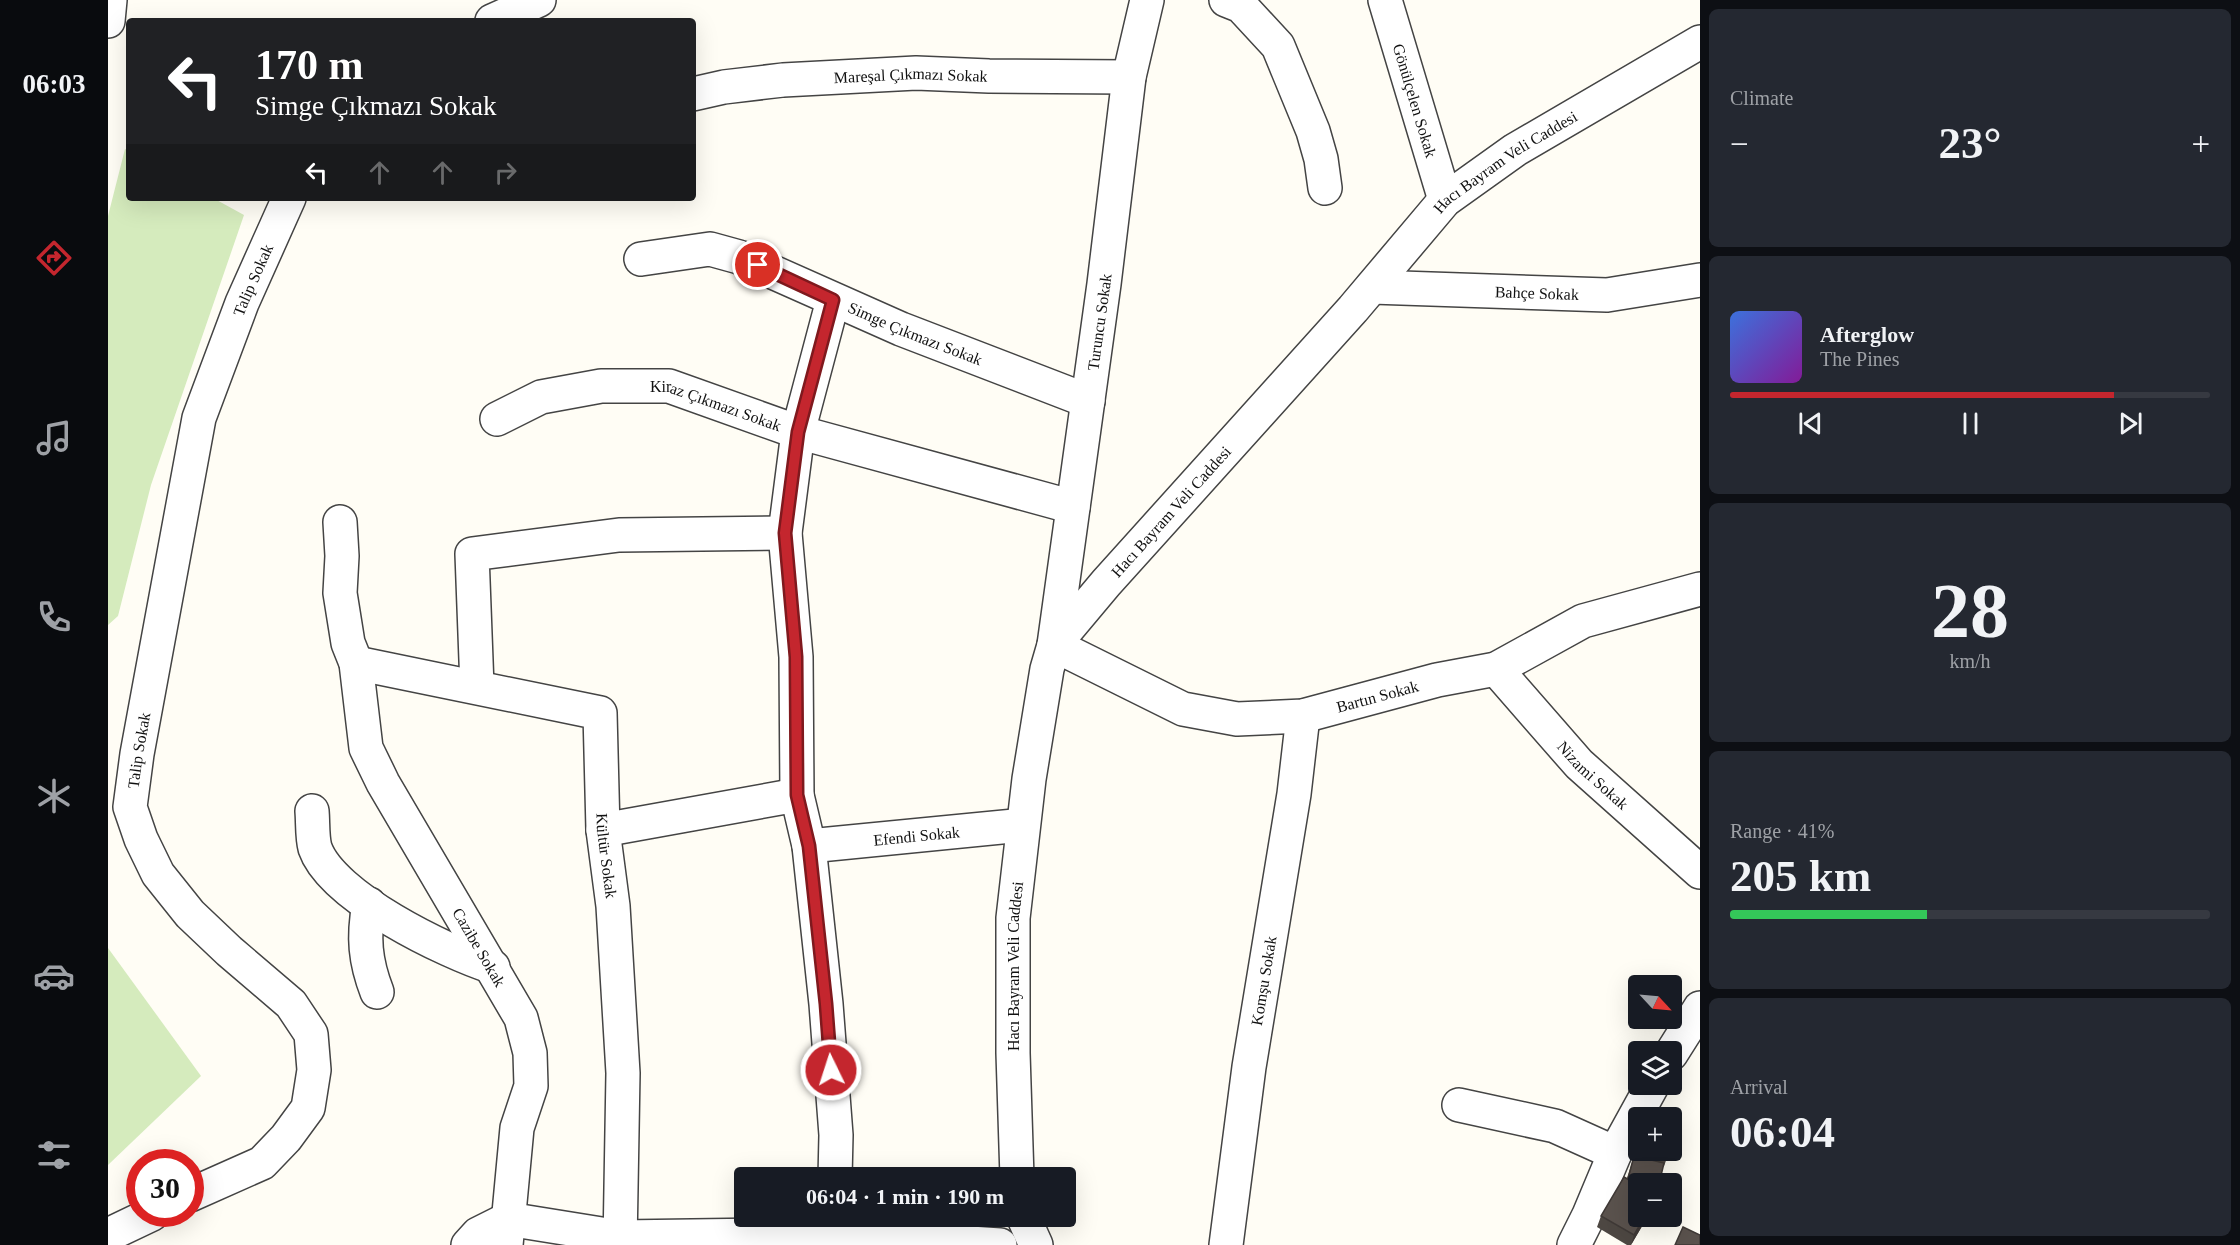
<!DOCTYPE html>
<html lang="en">
<head>
<meta charset="utf-8">
<style>
	:root { --surface:#171b24; --page:#242831; --text:#f1f3f6; --muted:#9ea1a6; --line:#363941; --accent:#c4262e }
	body { margin:0; font-family:Georgia,serif; background:var(--page); color:var(--text); height:100vh; display:flex; flex-direction:column; font-size:22px; white-space:nowrap }
	* { box-sizing:border-box; margin:0 }
	p { font-size:20px; color:var(--muted) }
	.icon { flex:none; width:33px; height:33px; fill:none; stroke:currentColor; stroke-width:2; stroke-linecap:round; stroke-linejoin:round }
	.map { position:relative; flex:1; overflow:hidden }
	.details { display:flex; flex-direction:column; gap:9px; padding:9px; background:#0d0f14; width:540px }
	.details>* { flex:none }
	.top-card { position:absolute; left:18px; top:18px; width:570px; height:183px; border-radius:6px; box-shadow:0 6px 24px #0002; background:#202124; color:#fff; overflow:hidden }
	.needle { width:39px; rotate:116deg }
	.controls { position:absolute; left:1520px; top:975px; display:grid; gap:12px }
	.controls a { display:grid; place-items:center; width:54px; height:54px; border-radius:6px; background:var(--surface); box-shadow:0 6px 24px #0002; font-size:30px }
	.speed { position:absolute; left:18px; top:1149px; display:flex; gap:12px; font-size:30px; font-weight:700; text-align:center }
	.speed>* { display:grid; place-content:center; width:78px; height:78px; border-radius:50%; background:var(--surface); box-shadow:0 6px 24px #0002; line-height:1 }
	.speed .limit { border:9px solid #d22; background:#fff; color:#111 }
	.pin { position:absolute; display:grid; place-items:center; width:51px; height:51px; color:#fff; margin:-26px; border:3px solid #fff; border-radius:50%; box-shadow:0 2px 6px #0007 }
	.me { position:absolute; width:66px; margin:-33px; rotate:356deg; stroke-linejoin:round; filter:drop-shadow(0 0 4px #0008) }
	.turn { display:flex; align-items:center; gap:21px; height:126px; padding:0 30px; font-size:27px }
	.turn .icon { width:78px; height:78px; stroke-width:2.5 }
	.turn b { display:block; font-size:42px; line-height:51px }
	.lanes { display:flex; align-items:center; height:57px; padding:0 30px; background:#0003; justify-content:center; gap:30px; direction:ltr }
	.lanes .off { opacity:.35 }
	.big { font-size:45px; font-weight:600; line-height:1.1 }
	.details .widget { flex:1; display:flex; flex-direction:column; justify-content:center; gap:9px; min-width:0; padding:0 21px; border-radius:9px; background:var(--page) }
	.details .dial { align-items:center; gap:0 }
	.dial b { font-size:78px; line-height:1 }
	.song { display:flex; align-items:center; gap:18px }
	.cover { width:72px; height:72px; border-radius:9px; background:linear-gradient(135deg,hsl(220 70% 55%),hsl(290 70% 35%)) }
	.played { height:6px; border-radius:3px; background:linear-gradient(90deg,var(--accent) 80%,var(--line) 80%) }
	.keys { display:flex; justify-content:space-around; direction:ltr }
	.heat { display:flex; justify-content:space-between; align-items:center; font-size:33px; direction:ltr }
	.charge { height:9px; border-radius:4px; background:linear-gradient(90deg,#34c759 41%,var(--line) 0) }
	.trip { position:absolute; left:626px; top:1167px; width:342px; height:60px; border-radius:6px; background:var(--surface); box-shadow:0 6px 24px #0002; font-weight:600; line-height:60px; text-align:center }
	main { display:flex; flex:1; min-height:0 }
	.menu { display:flex; flex-direction:column; width:108px; justify-content:space-around; align-items:center; background:#090b0e; color:var(--muted) }
	.menu .icon { width:42px; height:42px }
	.menu .current { color:var(--accent) }
	.menu b { font-size:27px; color:var(--text) }
	.map>svg:first-child { display:block }
	.grass { fill:#d5ebbd }
	.lines { fill:none; stroke-linecap:round; stroke-linejoin:round }
	.minor-casing { stroke:#444; stroke-width:36 }
	.minor { stroke:#fff; stroke-width:33 }
	.wall { fill:#4d4742 }
	.shaded-wall { fill:#3f3936 }
	.building { fill:#5a524d; stroke:#3f3936; stroke-width:1.5 }
	.route-casing { stroke:#7f191e; stroke-width:15 }
	.route { stroke:#c4262e; stroke-width:10 }
	.labels { text-anchor:middle; stroke-width:6; stroke-linejoin:round; paint-order:stroke }
	.street-label { font-size:16px; fill:#111; stroke:#fff }
</style>
</head>
<body>
<main>
<nav class="menu">
<b>06:03</b>
<svg class="icon current" aria-label="directions" viewBox="0 0 24 24"><path d="M12 3l9 9-9 9-9-9zM9 14v-3h6M13 9l2 2-2 2"/></svg>
<svg class="icon" aria-label="music" viewBox="0 0 24 24"><path d="M9 18V5l10-2v13"/><circle cx="6" cy="18" r="3"/><circle cx="16" cy="16" r="3"/></svg>
<svg class="icon" aria-label="phone" viewBox="0 0 24 24"><path d="M5 4h4l2 5-3 2q2 4 5 5l2-3 5 2v4C11 20 4 13 5 4z"/></svg>
<svg class="icon" aria-label="climate" viewBox="0 0 24 24"><path d="M12 3v18M4 7l16 10M4 17L20 7"/></svg>
<svg class="icon" aria-label="car" viewBox="0 0 24 24"><path d="M5 17H2v-5l4-1 3-4h7l3 4 3 1v5h-3M9 17h6M6 11h13"/><circle cx="7" cy="17" r="2"/><circle cx="17" cy="17" r="2"/></svg>
<svg class="icon" aria-label="filters" viewBox="0 0 24 24"><path d="M4 7h16M4 17h16"/><circle cx="9" cy="7" r="2"/><circle cx="15" cy="17" r="2"/></svg>
</nav>
<div class="map">
<svg width="1592" height="1245" viewBox="0 0 1592 1245">
	<rect width="100%" height="100%" fill="#fffdf5"/>
	<!-- grass -->
	<g class="grass">
		<polygon points="17,149 21,151 21,198 105,198 136,215 43,485 10,616 0,625 0,216"/>
		<polygon points="0,948 93,1076 0,1165"/>
	</g>
	<g class="lines">
		<!-- minor casing -->
		<g class="minor-casing">
			<g id="minor">
				<path id="s1" d="M1039 0 1021 77 996 284 946 645 1075 709 1129 719 1195 716 1329 680 1388 669 1475 621 1592 589"/>
				<polyline points="1118,0 1133,6 1170,46 1205,131 1213,159 1217,188"/>
				<path id="s2" d="M1277 0 1337 200"/>
				<polyline points="0,21 2,0"/>
				<polyline points="384,21 431,0"/>
				<path id="s3" d="M585 94 616 87 675 80 808 73 881 76 1021 77"/>
				<path id="s4" d="M533 259 602 249 631 257 793 329 980 401"/>
				<path id="s5" d="M1264 287 1499 295 1592 280"/>
				<polyline points="725,300 690,432 677,533 688,657 689,795 701,846 718,1004 728,1135 727,1178"/>
				<path id="s6" d="M389 419 433 397 493 386H561L690 432 965 507"/>
				<path id="s7" d="M232 522 234 556 232 593 240 643 248 663 258 748 275 783 413 1018 422 1053 423 1086 409 1128 398 1245"/>
				<path id="s8" d="M248 663 492 713 495 830 505 906 515 1073 512 1245"/>
				<path id="s9" d="M1388 669 1471 764 1592 872"/>
				<polyline points="369,687 364,554 511,535 677,533"/>
				<path d="M204 811C205 822 204 837 207 848 224 897 338 952 385 967"/>
				<polyline points="495,830 689,795"/>
				<path id="s10" d="M701 846 915 825"/>
				<path d="M261 904C255 937 257 961 269 992"/>
				<polyline points="1563,1054 1592,1008"/>
				<polyline points="1351,1105 1447,1126 1507,1153"/>
				<path id="s11" d="M909 1178 905 1053V918L921 779 939 669 946 645 998 583 1245 309 1337 200 1407 150 1592 42"/>
				<path id="s12" d="M82 1195 154 1163 178 1138 200 1108 206 1070 203 1034 183 1004 121 951 82 914 50 874 33 839 22 807 29 754 91 418 134 303 181 198"/>
				<polyline points="915,1216 928,1245"/>
				<polyline points="0,1235 44,1214"/>
				<polyline points="360,1245 370,1234 400,1219 512,1237 725,1234 892,1245"/>
				<path id="s13" d="M1118 1245 1141 1067 1186 794 1195 716"/>
				<polyline points="1466,1245 1481,1215 1507,1153 1545,1084"/>
			</g>
		</g>
		<!-- minor -->
		<use href="#minor" class="minor"/>
	</g>
	<!-- wall -->
	<polygon class="wall" points="1530,1136 1530,1150 1562,1150 1556,1166 1530,1184 1530,1216 1540,1216 1523,1245 1519,1245 1489,1227 1493,1216 1519,1178 1526,1156 1528,1156 1524,1155"/>
	<!-- shaded-wall -->
	<polygon class="shaded-wall" points="1537,1216 1540,1216 1523,1245 1526,1235"/>
	<!-- building -->
	<g class="building">
		<polygon points="1538,1113 1551,1118 1537,1118"/>
		<polygon points="1563,1121 1571,1124 1563,1146"/>
		<polygon points="1548,1150 1562,1150 1560,1155"/>
		<polygon points="1526,1156 1556,1163 1551,1184 1530,1184 1530,1185 1520,1179"/>
		<polygon points="1516,1177 1530,1185 1530,1216 1537,1216 1526,1235 1493,1216"/>
		<polygon points="1575,1227 1592,1235 1592,1245 1567,1245"/>
	</g>
	<g class="lines">
		<!-- route casing -->
		<g class="route-casing">
			<polyline id="route" points="650,265 725,300 690,432 677,533 688,657 689,795 701,846 718,1004 723,1070"/>
		</g>
		<!-- route -->
		<use href="#route" class="route"/>
	</g>
	<g class="labels">
		<!-- street labels -->
		<g class="street-label">
			<text dy="6" stroke="none"><textPath href="#s3" startOffset="219">Mareşal Çıkmazı Sokak</textPath></text>
			<text dy="6" stroke="none"><textPath href="#s2" startOffset="105">Gönülçelen Sokak</textPath></text>
			<text dy="6" stroke="none"><textPath href="#s11" startOffset="1200">Hacı Bayram Veli Caddesi</textPath></text>
			<text dy="6" stroke="none"><textPath href="#s12" startOffset="1064">Talip Sokak</textPath></text>
			<text dy="6" stroke="none"><textPath href="#s5" startOffset="165">Bahçe Sokak</textPath></text>
			<text transform="translate(991 322) rotate(-82)" y="6">Turuncu Sokak</text>
			<text dy="6" stroke="none"><textPath href="#s4" startOffset="292">Simge Çıkmazı Sokak</textPath></text>
			<text dy="6" stroke="none"><textPath href="#s6" startOffset="228">Kiraz Çıkmazı Sokak</textPath></text>
			<text dy="6" stroke="none"><textPath href="#s11" startOffset="714">Hacı Bayram Veli Caddesi</textPath></text>
			<text dy="6" stroke="none"><textPath href="#s1" startOffset="994">Bartın Sokak</textPath></text>
			<text dy="6" stroke="none"><textPath href="#s12" startOffset="578">Talip Sokak</textPath></text>
			<text dy="6" stroke="none"><textPath href="#s9" startOffset="144">Nizami Sokak</textPath></text>
			<text dy="6" stroke="none"><textPath href="#s10" startOffset="108">Efendi Sokak</textPath></text>
			<text dy="6" stroke="none"><textPath href="#s8" startOffset="392">Kültür Sokak</textPath></text>
			<text dy="6" stroke="none"><textPath href="#s7" startOffset="458">Cazibe Sokak</textPath></text>
			<text dy="6" stroke="none"><textPath href="#s11" startOffset="212">Hacı Bayram Veli Caddesi</textPath></text>
			<text dy="6" stroke="none"><textPath href="#s13" startOffset="267">Komşu Sokak</textPath></text>
		</g>
	</g>
</svg>
<div class="controls">
<a><svg class="needle" viewBox="-14 -14 28 28"><path d="M0-13l5 13h-10z" fill="#e53935"/><path d="M0 13l5-13h-10z" fill="#9ea1a6"/></svg></a>
<a><svg class="icon" aria-label="layers" viewBox="0 0 24 24"><path d="M12 4l9 5-9 5-9-5zM3 14l9 5 9-5"/></svg></a>
<a>+</a>
<a>−</a>
</div>
<div class="speed"><div class="limit">30</div></div>
<div class="pin" style="left:650px;top:265px;background:#d93025"><svg class="icon" aria-label="arrive" viewBox="0 0 24 24"><path d="M6 21V4h12l-3 4 3 4H6"/></svg></div>
<svg class="me" style="left:723px;top:1070px" viewBox="-20 -20 40 40"><circle r="17" fill="#c4262e" stroke="#fff" stroke-width="3"/><path d="M0-11L8 9 0 5-8 9z" fill="#fff"/></svg>
<div class="trip">06:04 · 1 min · 190 m</div>
<div class="top-card">
<div class="turn"><svg class="icon" aria-label="left" viewBox="0 0 24 24"><path d="M17 20v-9H6M10 6l-5 5 5 5"/></svg><div><b>170 m</b>Simge Çıkmazı Sokak</div></div>
<div class="lanes"><svg class="icon" aria-label="left" viewBox="0 0 24 24"><path d="M17 20v-9H6M10 6l-5 5 5 5"/></svg><svg class="icon off" aria-label="ahead" viewBox="0 0 24 24"><path d="M12 20V5M6 11l6-6 6 6"/></svg><svg class="icon off" aria-label="ahead" viewBox="0 0 24 24"><path d="M12 20V5M6 11l6-6 6 6"/></svg><svg class="icon off" aria-label="right" viewBox="0 0 24 24"><path d="M7 20v-9h11M14 6l5 5-5 5"/></svg></div>
</div>
</div>
<section class="details">
<div class="widget"><p>Climate</p>
<div class="heat"><a>−</a><b class="big">23°</b><a>+</a></div>
</div>
<div class="widget">
<div class="song"><i class="cover"></i><div><b>Afterglow</b><p>The Pines</p></div></div>
<div class="played"></div>
<div class="keys"><svg class="icon" aria-label="previous" viewBox="0 0 24 24"><path d="M18 5L8 12l10 7zM5 5v14"/></svg><svg class="icon" aria-label="pause" viewBox="0 0 24 24"><path d="M8 5v14M16 5v14"/></svg><svg class="icon" aria-label="next" viewBox="0 0 24 24"><path d="M6 5l10 7-10 7zM19 5v14"/></svg></div>
</div>
<div class="widget dial"><b>28</b><p>km/h</p></div>
<div class="widget"><p>Range · 41%</p><b class="big">205 km</b><div class="charge"></div></div>
<div class="widget"><p>Arrival</p><b class="big">06:04</b></div>
</section>
</main>
</body>
</html>
